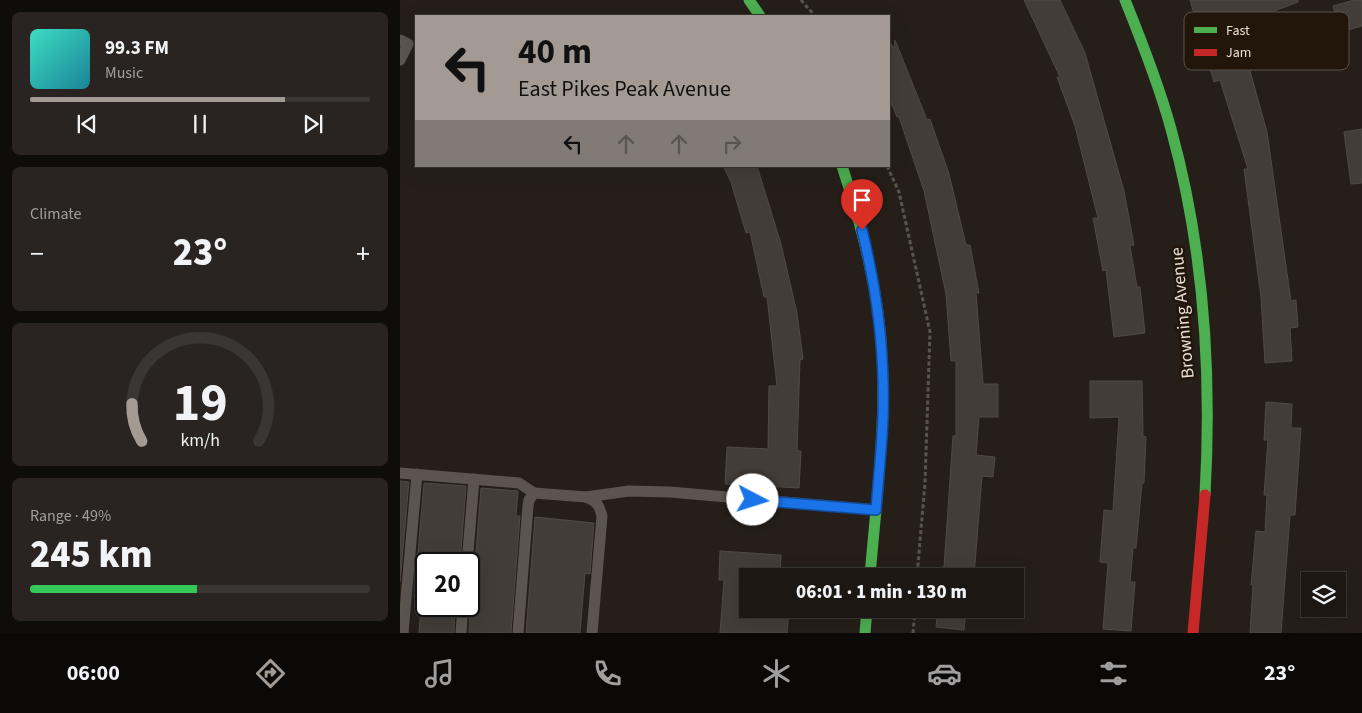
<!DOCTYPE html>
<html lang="en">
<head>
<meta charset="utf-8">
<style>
	:root { --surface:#1c1713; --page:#292421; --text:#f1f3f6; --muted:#a09fa0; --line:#3a3633; --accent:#a39a93 }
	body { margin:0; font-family:"Source Sans 3",sans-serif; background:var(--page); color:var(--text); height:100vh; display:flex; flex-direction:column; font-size:19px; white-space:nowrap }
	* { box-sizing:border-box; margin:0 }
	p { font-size:16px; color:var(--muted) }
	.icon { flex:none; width:28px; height:28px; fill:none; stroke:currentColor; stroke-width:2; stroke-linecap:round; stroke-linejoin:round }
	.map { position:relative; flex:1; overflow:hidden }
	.side { display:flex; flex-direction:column; gap:12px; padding:12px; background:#0f0d0a; width:400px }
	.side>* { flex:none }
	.guide { position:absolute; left:15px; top:15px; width:475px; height:152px; border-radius:0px; box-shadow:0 5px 20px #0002,0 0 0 1px var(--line); background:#a39a93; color:#111; overflow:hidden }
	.buttons { position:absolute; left:901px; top:572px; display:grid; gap:10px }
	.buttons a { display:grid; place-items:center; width:45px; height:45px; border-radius:0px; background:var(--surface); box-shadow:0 5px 20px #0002,0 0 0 1px var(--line); font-size:25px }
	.speed { position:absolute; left:15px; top:552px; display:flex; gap:10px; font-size:25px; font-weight:700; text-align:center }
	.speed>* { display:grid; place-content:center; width:65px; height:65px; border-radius:50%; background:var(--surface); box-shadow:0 5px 20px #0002,0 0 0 1px var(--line); line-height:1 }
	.speed .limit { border:2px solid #111; border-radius:8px; background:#fff; color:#111 }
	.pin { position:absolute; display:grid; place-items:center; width:42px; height:42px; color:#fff; margin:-51px -21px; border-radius:50% 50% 50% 0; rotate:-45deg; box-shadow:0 0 5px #0007 }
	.pin .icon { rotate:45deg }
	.me { position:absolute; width:55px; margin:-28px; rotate:95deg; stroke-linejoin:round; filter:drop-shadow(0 0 4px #0008) }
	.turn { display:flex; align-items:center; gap:18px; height:105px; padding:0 20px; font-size:22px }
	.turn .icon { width:65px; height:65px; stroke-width:2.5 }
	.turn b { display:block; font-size:35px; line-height:42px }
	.lanes { display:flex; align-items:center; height:48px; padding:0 20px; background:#0003; justify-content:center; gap:25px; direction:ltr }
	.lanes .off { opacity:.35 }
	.big { font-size:38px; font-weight:800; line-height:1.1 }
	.side .tile { flex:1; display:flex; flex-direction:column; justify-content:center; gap:8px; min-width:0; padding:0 18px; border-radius:8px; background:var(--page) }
	.side .dial { align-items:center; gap:0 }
	.dial svg { height:130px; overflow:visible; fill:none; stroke:var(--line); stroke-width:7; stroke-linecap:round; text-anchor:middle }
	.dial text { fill:var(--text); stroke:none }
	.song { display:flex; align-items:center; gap:15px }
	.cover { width:60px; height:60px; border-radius:8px; background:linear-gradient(135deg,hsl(170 70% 55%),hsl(190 70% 35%)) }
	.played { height:5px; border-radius:2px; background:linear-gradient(90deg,var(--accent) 75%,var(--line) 75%) }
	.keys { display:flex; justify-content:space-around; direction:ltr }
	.heat { display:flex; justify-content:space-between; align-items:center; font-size:28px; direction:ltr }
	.charge { height:8px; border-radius:4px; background:linear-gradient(90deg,#34c759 49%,var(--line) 0) }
	.trip { position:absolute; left:339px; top:568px; width:285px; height:50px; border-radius:0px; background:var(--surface); box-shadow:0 5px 20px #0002,0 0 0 1px var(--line); font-weight:800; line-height:50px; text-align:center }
	.menu { display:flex; height:80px; justify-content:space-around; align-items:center; background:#0b0908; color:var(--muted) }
	.menu .icon { width:35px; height:35px }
	.menu .selected { color:var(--accent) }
	.menu b { font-size:22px; color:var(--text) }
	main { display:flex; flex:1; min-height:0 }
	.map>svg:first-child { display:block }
	.building { fill:#433d38; stroke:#504944 }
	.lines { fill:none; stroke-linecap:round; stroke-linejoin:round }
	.path { stroke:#5a544f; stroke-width:3; stroke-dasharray:4 2.5; stroke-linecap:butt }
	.lane { stroke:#5c554f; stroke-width:11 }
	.fast { stroke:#4caf50; stroke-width:11 }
	.jam { stroke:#c62828; stroke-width:11 }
	.route-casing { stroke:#114b97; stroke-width:12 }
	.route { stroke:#1a73e8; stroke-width:9 }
	.labels { text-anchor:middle; stroke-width:5; stroke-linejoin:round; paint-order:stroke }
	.street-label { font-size:18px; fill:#e6ddd5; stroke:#22150a }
	.key { fill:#22150a; stroke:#5d5147; stroke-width:1 }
	.key-label { font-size:14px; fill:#e6ddd5 }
</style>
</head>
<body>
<main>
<section class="side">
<div class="tile">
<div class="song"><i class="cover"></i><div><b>99.3 FM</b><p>Music</p></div></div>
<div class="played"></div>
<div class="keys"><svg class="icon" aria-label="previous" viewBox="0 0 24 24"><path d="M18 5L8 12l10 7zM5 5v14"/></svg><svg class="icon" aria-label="pause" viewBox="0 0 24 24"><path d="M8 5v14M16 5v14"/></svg><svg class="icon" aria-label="next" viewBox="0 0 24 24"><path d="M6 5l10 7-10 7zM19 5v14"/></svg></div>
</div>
<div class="tile"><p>Climate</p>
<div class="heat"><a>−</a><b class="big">23°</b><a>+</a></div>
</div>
<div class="tile dial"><svg viewBox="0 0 100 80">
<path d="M14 69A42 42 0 1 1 86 69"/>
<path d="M14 69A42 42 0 0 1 8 46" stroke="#a39a93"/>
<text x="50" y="56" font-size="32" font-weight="700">19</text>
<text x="50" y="72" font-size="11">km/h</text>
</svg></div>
<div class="tile"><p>Range · 49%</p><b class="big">245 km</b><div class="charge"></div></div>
</section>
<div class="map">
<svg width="962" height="633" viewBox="0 0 962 633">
	<rect width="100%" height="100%" fill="#261f19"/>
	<!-- building -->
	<g class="building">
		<polygon points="624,0 660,0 685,53 724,191 734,245 730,246 737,287 740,287 745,333 714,337 706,270 703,271 693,218 698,218 675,126 657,77 660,77"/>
		<polygon points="790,0 898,0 898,2 840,24 854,69 850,71 867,132 891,301 896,300 898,327 890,328 892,361 865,363 861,297 844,169 848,169 820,80 814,82"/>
		<polygon points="954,0 962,0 962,26 940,32 933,6"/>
		<polygon points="489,40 494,49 495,40 527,120 530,119 549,174 566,245 570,245 579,293 576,293 583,384 598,384 598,417 579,417 576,455 595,457 593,477 582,476 574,576 541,576 542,567 544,567 553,436 556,436 556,361 551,361 546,294 524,191 499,117 497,117 489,97"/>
		<polygon points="962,129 962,183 951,184 944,132"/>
		<polygon points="323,166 357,166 381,244 397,313 403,359 400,360 397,451 401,451 399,488 325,484 327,447 368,449 369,386 377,386 367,297 364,297 350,232 346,233 331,182"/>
		<polygon points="690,381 742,381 743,436 746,437 744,483 742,483 736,548 733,548 730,582 735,582 731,631 703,629 708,563 700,562 704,510 713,511 719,417 690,418"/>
		<polygon points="866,402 892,404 891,428 901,428 895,515 890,515 881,633 850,633 853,585 851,585 856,531 865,532 867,495 864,495 868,440 864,440"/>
		<polygon points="0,481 9,482 0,582"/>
		<polygon points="24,483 66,486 60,564 26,564 26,597 14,597"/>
		<polygon points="81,488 118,491 116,516 120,516 111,633 69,633 70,606 76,606 80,564 75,564"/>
		<polygon points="135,517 194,523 190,574 185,573 180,633 126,633"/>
		<polygon points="320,551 381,555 380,576 348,576 348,609 389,609 387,633 320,633 324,580 319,580"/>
		<polygon points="21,606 55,606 54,633 19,633"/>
		<polygon points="538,609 566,609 564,630 536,627"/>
	</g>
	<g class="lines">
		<!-- path -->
		<g class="path">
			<polyline points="401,0 415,16"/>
			<polyline points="487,166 499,192 530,332 525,483 517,576"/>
			<polyline points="513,633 515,609"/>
		</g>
		<!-- lane -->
		<g class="lane">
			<polyline points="0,40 8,44 0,60"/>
			<polyline points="0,473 119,483 134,493"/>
			<polyline points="186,497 229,491 270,492 476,510"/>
			<polyline points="67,564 74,479"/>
			<polyline points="3,633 17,474"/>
			<polyline points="61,633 63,606"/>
			<path d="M118 633 128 506 129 500 134 493 186 497C197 501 199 505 202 516L192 633"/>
		</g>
		<!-- fast -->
		<g class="fast">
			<polyline points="349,0 360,16"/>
			<path d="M725 0C742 42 759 85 771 129 804 248 812 372 805 495"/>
			<path d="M442 166C462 227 479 291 482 356 486 429 476 503 470 576"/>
			<polyline points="465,633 467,609"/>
		</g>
		<!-- jam -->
		<polyline class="jam" points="793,633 805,495"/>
	</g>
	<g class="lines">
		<!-- route casing -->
		<g class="route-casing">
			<path id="route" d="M353 500 476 510C479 468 485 423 483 381 482 330 474 279 462 230"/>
		</g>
		<!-- route -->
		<use href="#route" class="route"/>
	</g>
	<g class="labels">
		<!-- street labels -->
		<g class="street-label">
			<text transform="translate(782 313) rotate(-95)" y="6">Browning Avenue</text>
		</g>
	</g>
	<!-- legend -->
	<rect x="784" y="12" width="165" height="58" rx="8" class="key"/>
	<rect x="794" y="27" width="23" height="6" fill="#4caf50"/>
	<rect x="794" y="49" width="23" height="7" fill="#c62828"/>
	<g class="key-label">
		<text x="826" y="35">Fast</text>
		<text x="826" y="57">Jam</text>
	</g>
</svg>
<div class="buttons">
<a><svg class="icon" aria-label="layers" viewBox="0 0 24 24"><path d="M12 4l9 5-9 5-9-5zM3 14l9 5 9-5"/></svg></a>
</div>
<div class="speed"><div class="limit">20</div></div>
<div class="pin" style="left:462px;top:230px;background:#d93025"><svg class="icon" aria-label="arrive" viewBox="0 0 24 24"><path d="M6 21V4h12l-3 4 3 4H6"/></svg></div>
<svg class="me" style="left:353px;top:500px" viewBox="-20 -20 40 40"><circle r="19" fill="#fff"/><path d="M0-13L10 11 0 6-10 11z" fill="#1a73e8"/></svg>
<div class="trip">06:01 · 1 min · 130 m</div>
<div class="guide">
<div class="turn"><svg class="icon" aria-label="left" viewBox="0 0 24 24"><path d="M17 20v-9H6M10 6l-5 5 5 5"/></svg><div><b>40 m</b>East Pikes Peak Avenue</div></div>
<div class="lanes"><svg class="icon" aria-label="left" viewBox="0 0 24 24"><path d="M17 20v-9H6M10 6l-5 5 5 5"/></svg><svg class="icon off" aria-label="ahead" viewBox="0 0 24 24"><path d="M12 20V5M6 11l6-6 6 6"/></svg><svg class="icon off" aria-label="ahead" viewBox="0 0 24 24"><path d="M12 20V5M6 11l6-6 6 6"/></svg><svg class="icon off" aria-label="right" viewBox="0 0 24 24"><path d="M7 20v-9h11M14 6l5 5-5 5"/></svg></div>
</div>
</div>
</main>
<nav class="menu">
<b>06:00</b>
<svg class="icon selected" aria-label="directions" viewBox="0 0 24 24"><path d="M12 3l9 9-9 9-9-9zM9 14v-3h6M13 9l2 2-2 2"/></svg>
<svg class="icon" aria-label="music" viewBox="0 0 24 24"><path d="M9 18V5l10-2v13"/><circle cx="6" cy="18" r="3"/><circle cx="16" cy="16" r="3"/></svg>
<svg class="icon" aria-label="phone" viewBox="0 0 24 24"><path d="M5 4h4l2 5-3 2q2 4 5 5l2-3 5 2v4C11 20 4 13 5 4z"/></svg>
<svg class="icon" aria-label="climate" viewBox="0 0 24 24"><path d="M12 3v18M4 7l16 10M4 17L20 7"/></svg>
<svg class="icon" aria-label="car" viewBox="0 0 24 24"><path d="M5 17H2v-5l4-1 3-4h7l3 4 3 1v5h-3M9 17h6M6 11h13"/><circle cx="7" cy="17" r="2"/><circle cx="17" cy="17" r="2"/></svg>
<svg class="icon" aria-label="filters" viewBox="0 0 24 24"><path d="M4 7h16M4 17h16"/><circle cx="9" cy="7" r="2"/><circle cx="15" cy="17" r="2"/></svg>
<b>23°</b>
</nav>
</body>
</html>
